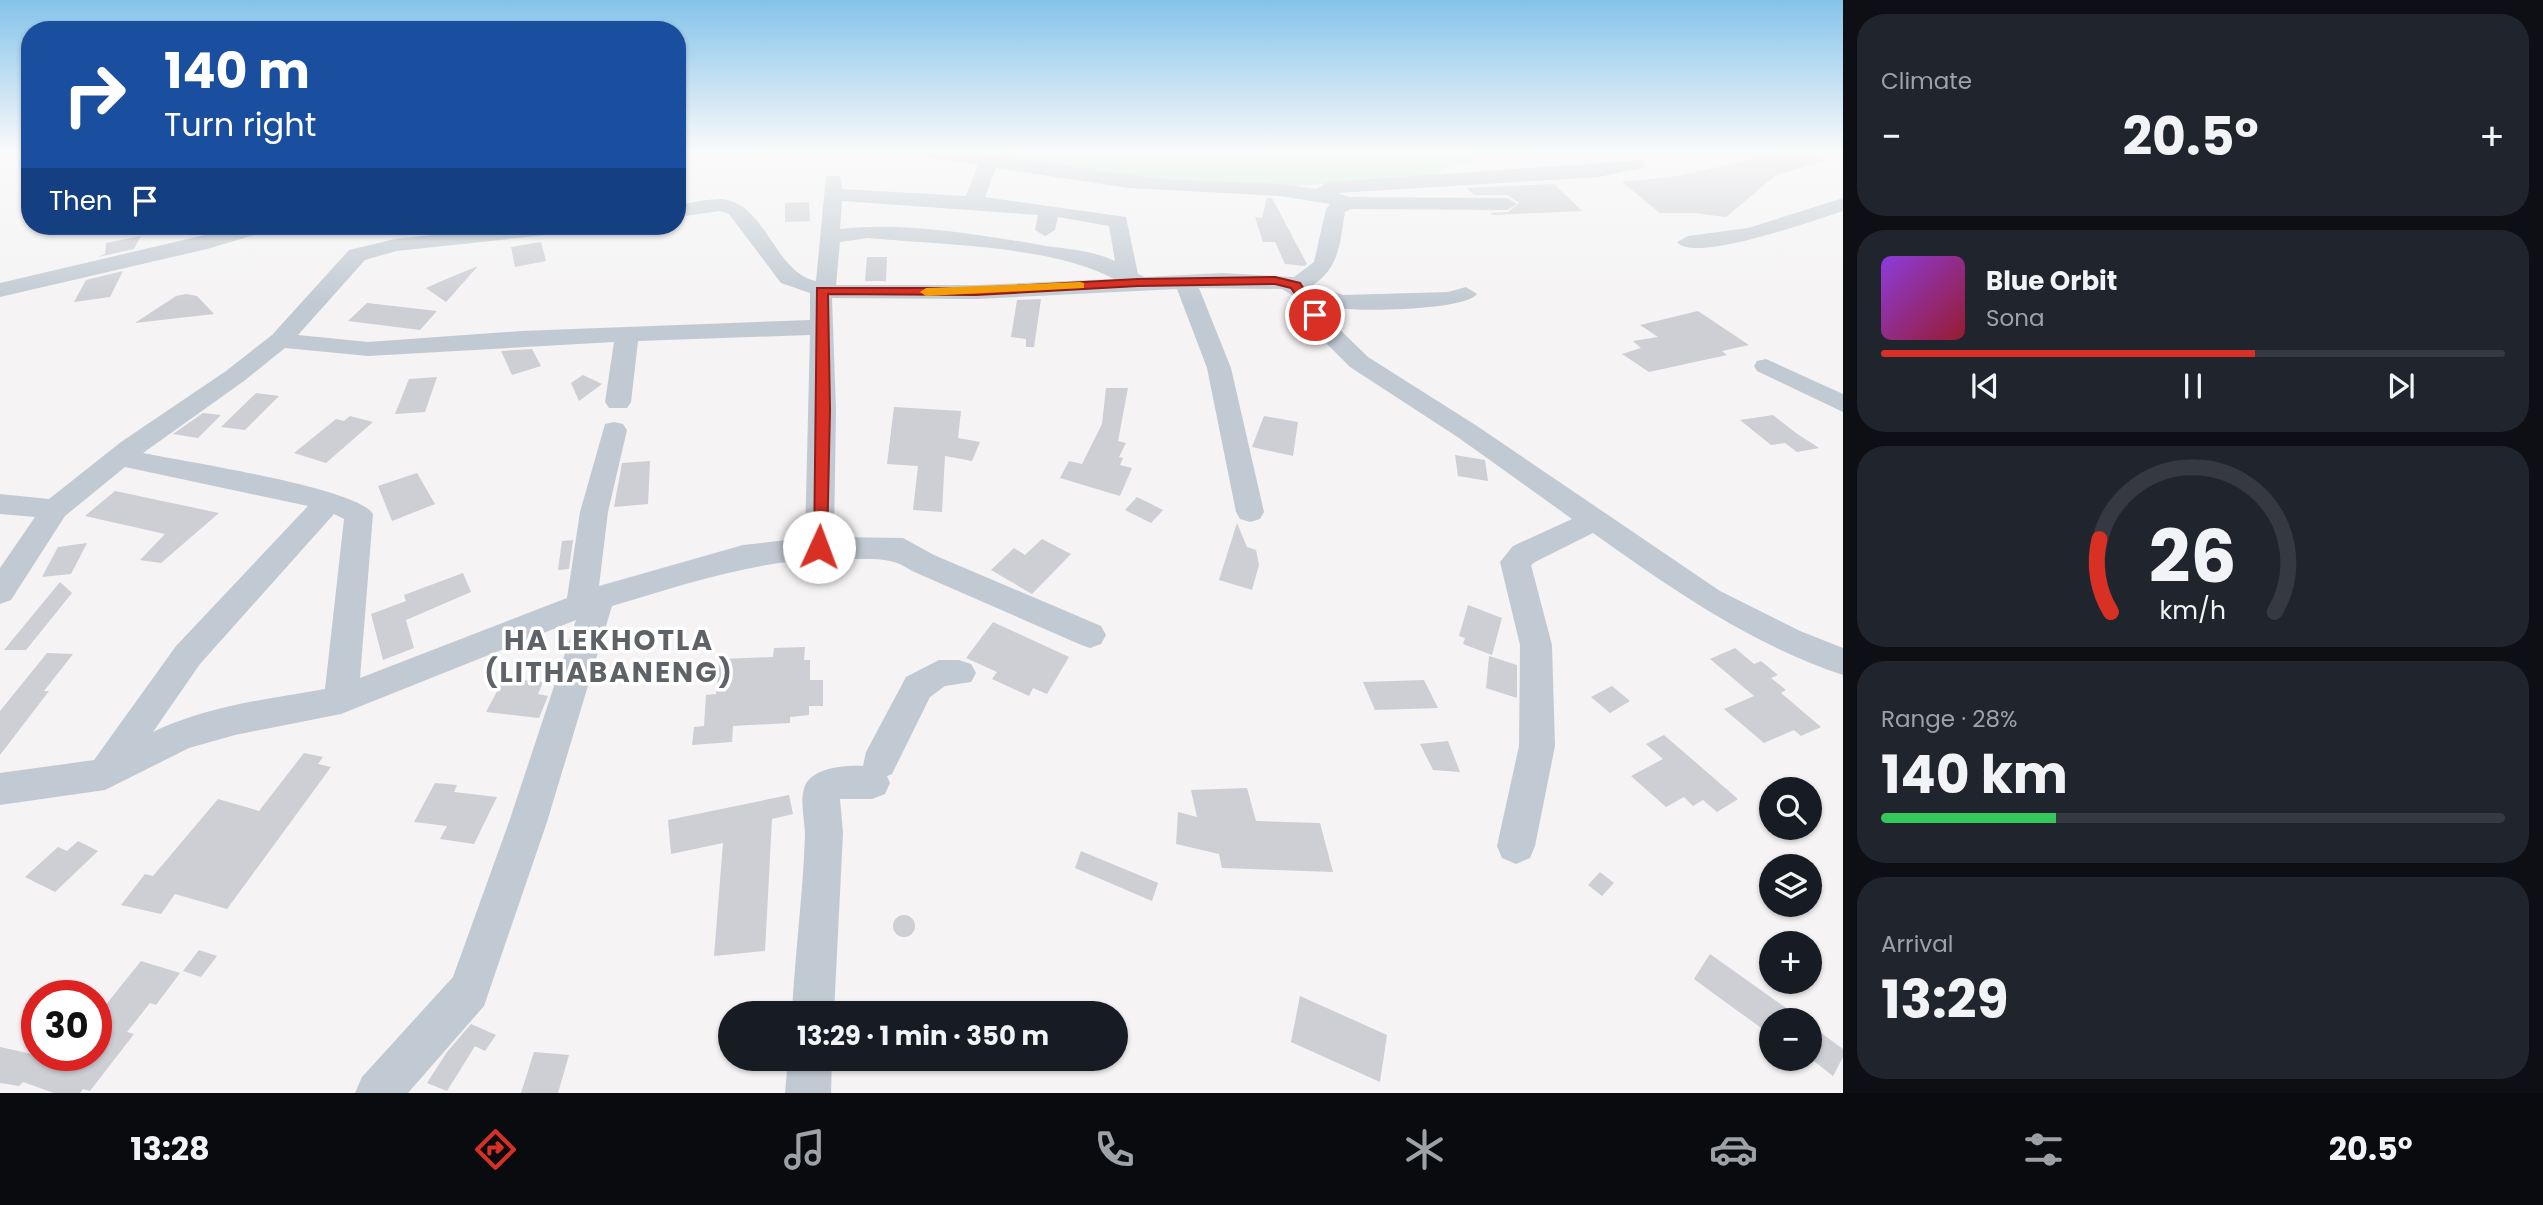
<!DOCTYPE html>
<html lang="en">
<head>
<meta charset="utf-8">
<style>
	:root { --surface:#171b24; --page:#20242c; --text:#f1f3f6; --muted:#9ea1a6; --line:#363941; --accent:#d93025 }
	body { margin:0; font-family:Poppins,sans-serif; background:var(--page); color:var(--text); height:100vh; display:flex; flex-direction:column; font-size:26px; white-space:nowrap }
	* { box-sizing:border-box; margin:0 }
	p { font-size:23px; color:var(--muted) }
	.icon { flex:none; width:38px; height:38px; fill:none; stroke:currentColor; stroke-width:2; stroke-linecap:round; stroke-linejoin:round }
	.map { position:relative; flex:1; overflow:hidden }
	.sheet { display:flex; flex-direction:column; gap:14px; padding:14px; background:#0d0f14; width:700px }
	.sheet>* { flex:none }
	.banner { position:absolute; left:21px; top:21px; width:665px; height:214px; border-radius:28px; box-shadow:0 2px 5px #0004; background:#1a4fa0; color:#fff; overflow:hidden }
	.tools { position:absolute; left:1759px; top:777px; display:grid; gap:14px }
	.tools a { display:grid; place-items:center; width:63px; height:63px; border-radius:50%; background:var(--surface); box-shadow:0 2px 5px #0004; font-size:35px }
	.speed { position:absolute; left:21px; top:980px; display:flex; gap:14px; font-size:35px; font-weight:700; text-align:center }
	.speed>* { display:grid; place-content:center; width:91px; height:91px; border-radius:50%; background:var(--surface); box-shadow:0 2px 5px #0004; line-height:1 }
	.speed .limit { border:10px solid #d22; background:#fff; color:#111 }
	.pin { position:absolute; display:grid; place-items:center; width:60px; height:60px; color:#fff; margin:-30px; border:4px solid #fff; border-radius:50%; box-shadow:0 2px 7px #0007 }
	.me { position:absolute; width:77px; margin:-38px; rotate:2deg; stroke-linejoin:round; filter:drop-shadow(0 0 5px #0008) }
	.turn { display:flex; align-items:center; gap:24px; height:147px; padding:0 28px; font-size:32px }
	.turn .icon { width:91px; height:91px; stroke-width:2.5 }
	.turn b { display:block; font-size:49px; line-height:60px }
	.then { display:flex; align-items:center; height:66px; padding:0 28px; background:#0003; gap:14px; font-size:26px }
	.big { font-size:52px; font-weight:700; line-height:1.1 }
	.sheet .tile { flex:1; display:flex; flex-direction:column; justify-content:center; gap:10px; min-width:0; padding:0 24px; border-radius:28px; background:var(--page) }
	.sheet .dial { align-items:center; gap:0 }
	.dial svg { height:182px; overflow:visible; fill:none; stroke:var(--line); stroke-width:7; stroke-linecap:round; text-anchor:middle }
	.dial text { fill:var(--text); stroke:none }
	.song { display:flex; align-items:center; gap:21px }
	.cover { width:84px; height:84px; border-radius:10px; background:linear-gradient(135deg,hsl(270 70% 55%),hsl(350 70% 35%)) }
	.played { height:7px; border-radius:4px; background:linear-gradient(90deg,var(--accent) 60%,var(--line) 60%) }
	.keys { display:flex; justify-content:space-around; direction:ltr }
	.heat { display:flex; justify-content:space-between; align-items:center; font-size:38px; direction:ltr }
	.charge { height:10px; border-radius:5px; background:linear-gradient(90deg,#34c759 28%,var(--line) 0) }
	.trip { position:absolute; left:718px; top:1001px; width:410px; height:70px; border-radius:35px; background:var(--surface); box-shadow:0 2px 5px #0004; font-weight:700; line-height:70px; text-align:center }
	.tabs { display:flex; height:112px; justify-content:space-around; align-items:center; background:#090b0e; color:var(--muted) }
	.tabs .icon { width:49px; height:49px }
	.tabs .on { color:var(--accent) }
	.tabs b { font-size:32px; color:var(--text) }
	main { display:flex; flex:1; min-height:0 }
	.map>svg:first-child { display:block }
	.green { fill:#c3f1d5 }
	.building { fill:#cdcfd5 }
	.lines { fill:none; stroke-linecap:round; stroke-linejoin:round }
	.minor { fill:#c1cad2; fill-rule:evenodd }
	.route { fill:#d93025; stroke:#8d1f18; stroke-width:2 }
	.slow { fill:#f59e0b }
	.labels { text-anchor:middle; stroke-width:7; stroke-linejoin:round; paint-order:stroke }
	.district-label { font-size:28px; font-weight:bold; letter-spacing:2px; fill:#5f6368; stroke:#fff }
</style>
</head>
<body>
<main>
<div class="map">
<svg width="1843" height="1093" viewBox="0 0 1843 1093">
	<rect width="100%" height="100%" fill="#f5f3f3"/>
	<!-- green -->
	<polygon class="green" points="961,150 1032,152 1034,150 1461,150 1473,163 1451,166 1435,175 1287,187 1159,181 1018,161"/>
	<!-- building -->
	<g class="building">
		<polygon points="1734,150 1798,150 1826,161 1776,175 1726,217 1694,213 1660,213 1622,182 1678,176 1755,159"/>
		<polygon points="1554,184 1582,211 1493,215 1490,213 1508,212 1519,203 1507,195 1474,195 1467,188"/>
		<polygon points="1267,198 1272,198 1307,264 1305,266 1285,264 1275,242 1263,242 1255,217 1262,218"/>
		<polygon points="809,202 810,221 785,222 785,203"/>
		<polygon points="141,236 134,249 98,257 105,254 106,243"/>
		<polygon points="541,242 546,261 515,267 511,247"/>
		<polygon points="867,257 887,257 886,281 865,281"/>
		<polygon points="478,266 446,302 426,288 444,280"/>
		<polygon points="123,271 110,297 74,302 86,280"/>
		<polygon points="186,294 197,296 214,314 135,323 176,296"/>
		<polygon points="1041,299 1034,347 1026,347 1026,339 1011,337 1017,300"/>
		<polygon points="367,303 437,311 420,330 348,321"/>
		<polygon points="1698,311 1749,345 1722,351 1727,355 1649,372 1622,354 1641,348 1633,341 1658,337 1640,325"/>
		<polygon points="532,349 541,366 512,375 501,351"/>
		<polygon points="583,375 602,384 579,401 571,383"/>
		<polygon points="437,377 425,412 395,414 409,379"/>
		<polygon points="1106,388 1128,388 1118,441 1126,443 1119,457 1123,458 1120,465 1132,468 1120,496 1060,478 1069,461 1082,464 1102,424"/>
		<polygon points="256,393 279,396 245,430 221,427"/>
		<polygon points="894,407 961,411 958,438 980,442 972,461 945,456 942,512 913,510 918,466 887,464"/>
		<polygon points="203,413 221,415 198,438 173,434"/>
		<polygon points="1773,415 1796,433 1819,448 1797,452 1785,443 1771,445 1740,420"/>
		<polygon points="350,416 373,422 326,463 294,453 336,419 344,421"/>
		<polygon points="1264,416 1298,422 1293,456 1252,447"/>
		<polygon points="1455,455 1485,460 1488,481 1458,476"/>
		<polygon points="650,461 648,504 614,507 622,463"/>
		<polygon points="417,473 435,504 392,521 378,486"/>
		<polygon points="115,491 219,513 161,563 140,560 165,534 85,516"/>
		<polygon points="1137,497 1163,510 1151,523 1125,510"/>
		<polygon points="1237,523 1247,547 1256,550 1259,565 1252,590 1219,580"/>
		<polygon points="1042,539 1071,554 1032,594 991,570 1014,548 1025,555"/>
		<polygon points="573,540 569,569 558,570 562,541"/>
		<polygon points="87,543 71,574 42,577 58,547"/>
		<polygon points="463,573 471,592 406,620 414,648 383,660 371,614 406,601 404,595"/>
		<polygon points="60,582 72,593 26,650 4,650"/>
		<polygon points="1468,605 1502,618 1492,655 1463,644 1465,638 1459,636"/>
		<polygon points="993,622 1069,657 1047,694 1033,688 1029,696 992,679 997,672 966,658"/>
		<polygon points="805,647 804,660 810,660 810,680 823,680 823,706 809,706 809,715 790,717 790,723 733,726 732,742 692,745 694,727 704,726 706,695 716,694 720,659 773,657 774,648"/>
		<polygon points="1735,648 1754,664 1761,661 1778,675 1771,678 1786,690 1781,693 1821,727 1801,736 1794,730 1764,743 1724,709 1754,696 1710,659"/>
		<polygon points="47,653 73,654 44,691 49,691 0,755 0,711"/>
		<polygon points="1489,656 1517,665 1517,698 1486,688"/>
		<polygon points="504,678 543,682 538,694 548,696 539,718 486,712"/>
		<polygon points="1424,680 1438,708 1375,710 1363,682"/>
		<polygon points="1612,686 1630,701 1610,713 1591,697"/>
		<polygon points="1664,735 1738,799 1717,812 1703,800 1693,806 1684,797 1666,807 1631,776 1663,759 1646,744"/>
		<polygon points="1448,741 1460,772 1433,770 1420,744"/>
		<polygon points="304,753 323,757 318,764 331,767 227,909 175,894 161,914 121,905 145,874 153,876 218,799 259,811"/>
		<polygon points="435,783 457,785 454,792 497,797 474,844 440,839 447,826 414,822"/>
		<polygon points="1247,788 1256,821 1320,823 1333,872 1222,868 1219,854 1176,844 1178,812 1197,817 1191,790"/>
		<polygon points="789,795 793,814 772,819 765,951 714,956 723,843 671,854 668,820"/>
		<polygon points="78,841 98,851 55,892 25,877 58,847 67,851"/>
		<polygon points="1081,851 1158,883 1152,901 1075,868"/>
		<polygon points="1600,872 1614,883 1602,896 1588,885"/>
		<circle cx="904" cy="926" r="11"/>
		<polygon points="199,950 217,956 201,977 183,971"/>
		<polygon points="1710,954 1803,1020 1771,1020 1771,1035 1717,996 1694,979"/>
		<polygon points="141,961 180,973 156,1005 150,1003 127,1032 134,1034 90,1091 83,1089 80,1093 54,1093 23,1082 19,1086 0,1083 0,1047 37,1055 96,1055 96,1017"/>
		<polygon points="1300,996 1387,1035 1380,1082 1291,1042"/>
		<polygon points="471,1024 496,1035 485,1051 475,1046 447,1091 427,1083 447,1052"/>
		<polygon points="1810,1025 1843,1049 1843,1057 1833,1076 1810,1058"/>
		<polygon points="534,1052 569,1055 558,1093 521,1093"/>
	</g>
	<g class="lines">
		<!-- minor -->
		<g class="minor">
			<path d="M908 150H954L1159 179 1280 184 1316 189 1328 182 1643 160 1645 164 1643 168 1598 177 1337 193 1350 197 1507 198 1517 204 1507 210 1352 209 1345 212C1340 242 1340 267 1313 285L1343 295 1448 292 1466 287 1477 294C1466 310 1361 312 1339 308 1332 307 1325 304 1318 302L1333 323 1368 357 1477 426 1720 591 1800 631 1843 648V675C1750 644 1672 589 1593 533L1535 562 1531 565 1552 645 1555 746 1535 846 1530 858 1516 864 1502 858 1497 846 1519 746 1520 645 1500 562 1513 546 1572 519 1459 438 1350 367 1316 333 1292 295 1282 289 1199 288 1231 368 1264 512 1260 519 1250 522 1240 519 1236 512 1207 368 1177 289 976 299 832 298 836 410 834 537 903 538 934 555 1101 626 1106 635 1101 644 1090 648 1079 644 912 571C893 557 875 559 852 559 766 556 693 582 612 606L547 822 484 1006 408 1093H355L362 1077 453 977 509 822 576 620 341 714 235 735 189 748 105 790 0 805V773L94 760 176 646 308 506 125 467 65 516 11 600 0 604V568L35 517 0 514V494L49 499 121 442 226 371 272 335 349 250 395 239 518 226H585L575 232 396 251 365 260 298 335 368 342 521 331 810 320V293L781 283 729 214 720 211 677 217V205C691 203 707 199 720 199 766 201 773 272 816 281L826 176H840L842 189 966 196 978 165 917 156ZM996 168 1129 188 1280 196 1330 204 1326 209 1314 262 1294 277 1223 273 1145 277 1138 274 1126 217 985 197ZM842 201 1038 215 1035 230 1045 236 1055 230 1058 217 1109 226 1115 261C1094 251 1069 249 1046 246 982 235 904 221 840 229ZM868 238C941 245 1050 245 1114 279L976 285H836L840 242ZM810 335 805 538 743 545 599 586 608 512 627 430 623 424 614 422 605 424 580 512 567 598 360 678 373 514C358 488 181 461 143 453L244 381 285 348 368 356 614 342 605 402 609 408H627L631 402 638 341ZM334 514 344 519 325 689C268 699 206 706 153 732L200 664Z"/>
			<path d="M1843 198V211C1818 219 1693 264 1677 242L1688 236 1748 228Z"/>
			<polygon points="243,226 274,226 271,230 207,249 0,297 0,283"/>
			<polygon points="1766,359 1843,394 1843,412 1757,371 1754,366 1757,361"/>
			<path d="M939 660H959L971 664 976 673 971 682 945 686 930 697 892 774 887 776 890 783 885 794 872 799H840L843 833 834 1013H792C795 954 803 894 805 835 805 819 798 796 807 782 818 767 846 765 863 766L866 752 906 677Z"/>
			<polygon points="788,1059 832,1059 831,1093 785,1093"/>
		</g>
	</g>
	<!-- sky -->
	<linearGradient id="sky" x2="0" y2="1"><stop stop-color="#85c3ea"/><stop offset="0.5" stop-color="#fafafa"/><stop offset="1" stop-color="#fafafa" stop-opacity="0"/></linearGradient>
	<rect width="1843" height="303" fill="url(#sky)"/>
	<!-- route -->
	<polygon class="route" points="1275,277 1300,283 1321,315 1319,318 1311,318 1291,288 1275,284 1138,286 976,295 828,294 830,410 827,547 825,551 814,551 817,288 976,288 1138,279"/>
	<!-- slow -->
	<polygon class="slow" points="1080,282 1084,283 1084,288 926,296 920,292 926,288"/>
	<g class="labels">
		<!-- district labels -->
		<g class="district-label">
			<text x="609" y="650">HA LEKHOTLA<tspan x="609" dy="32">(LITHABANENG)</tspan></text>
		</g>
	</g>
</svg>
<div class="tools">
<a><svg class="icon" aria-label="search" viewBox="0 0 24 24"><circle cx="10" cy="10" r="6"/><path d="M15 15l6 6"/></svg></a>
<a><svg class="icon" aria-label="layers" viewBox="0 0 24 24"><path d="M12 4l9 5-9 5-9-5zM3 14l9 5 9-5"/></svg></a>
<a>+</a>
<a>−</a>
</div>
<div class="speed"><div class="limit">30</div></div>
<div class="pin" style="left:1315px;top:315px;background:#d93025"><svg class="icon" aria-label="arrive" viewBox="0 0 24 24"><path d="M6 21V4h12l-3 4 3 4H6"/></svg></div>
<svg class="me" style="left:819px;top:547px" viewBox="-20 -20 40 40"><circle r="19" fill="#fff"/><path d="M0-13L10 11 0 6-10 11z" fill="#d93025"/></svg>
<div class="trip">13:29 · 1 min · 350 m</div>
<div class="banner">
<div class="turn"><svg class="icon" aria-label="right" viewBox="0 0 24 24"><path d="M7 20v-9h11M14 6l5 5-5 5"/></svg><div><b>140 m</b>Turn right</div></div>
<div class="then">Then<svg class="icon" aria-label="arrive" viewBox="0 0 24 24"><path d="M6 21V4h12l-3 4 3 4H6"/></svg></div>
</div>
</div>
<section class="sheet">
<div class="tile"><p>Climate</p>
<div class="heat"><a>−</a><b class="big">20.5°</b><a>+</a></div>
</div>
<div class="tile">
<div class="song"><i class="cover"></i><div><b>Blue Orbit</b><p>Sona</p></div></div>
<div class="played"></div>
<div class="keys"><svg class="icon" aria-label="previous" viewBox="0 0 24 24"><path d="M18 5L8 12l10 7zM5 5v14"/></svg><svg class="icon" aria-label="pause" viewBox="0 0 24 24"><path d="M8 5v14M16 5v14"/></svg><svg class="icon" aria-label="next" viewBox="0 0 24 24"><path d="M6 5l10 7-10 7zM19 5v14"/></svg></div>
</div>
<div class="tile dial"><svg viewBox="0 0 100 80">
<path d="M14 69A42 42 0 1 1 86 69"/>
<path d="M14 69A42 42 0 0 1 9 37" stroke="#d93025"/>
<text x="50" y="56" font-size="32" font-weight="700">26</text>
<text x="50" y="72" font-size="11">km/h</text>
</svg></div>
<div class="tile"><p>Range · 28%</p><b class="big">140 km</b><div class="charge"></div></div>
<div class="tile"><p>Arrival</p><b class="big">13:29</b></div>
</section>
</main>
<nav class="tabs">
<b>13:28</b>
<svg class="icon on" aria-label="directions" viewBox="0 0 24 24"><path d="M12 3l9 9-9 9-9-9zM9 14v-3h6M13 9l2 2-2 2"/></svg>
<svg class="icon" aria-label="music" viewBox="0 0 24 24"><path d="M9 18V5l10-2v13"/><circle cx="6" cy="18" r="3"/><circle cx="16" cy="16" r="3"/></svg>
<svg class="icon" aria-label="phone" viewBox="0 0 24 24"><path d="M5 4h4l2 5-3 2q2 4 5 5l2-3 5 2v4C11 20 4 13 5 4z"/></svg>
<svg class="icon" aria-label="climate" viewBox="0 0 24 24"><path d="M12 3v18M4 7l16 10M4 17L20 7"/></svg>
<svg class="icon" aria-label="car" viewBox="0 0 24 24"><path d="M5 17H2v-5l4-1 3-4h7l3 4 3 1v5h-3M9 17h6M6 11h13"/><circle cx="7" cy="17" r="2"/><circle cx="17" cy="17" r="2"/></svg>
<svg class="icon" aria-label="filters" viewBox="0 0 24 24"><path d="M4 7h16M4 17h16"/><circle cx="9" cy="7" r="2"/><circle cx="15" cy="17" r="2"/></svg>
<b>20.5°</b>
</nav>
</body>
</html>
